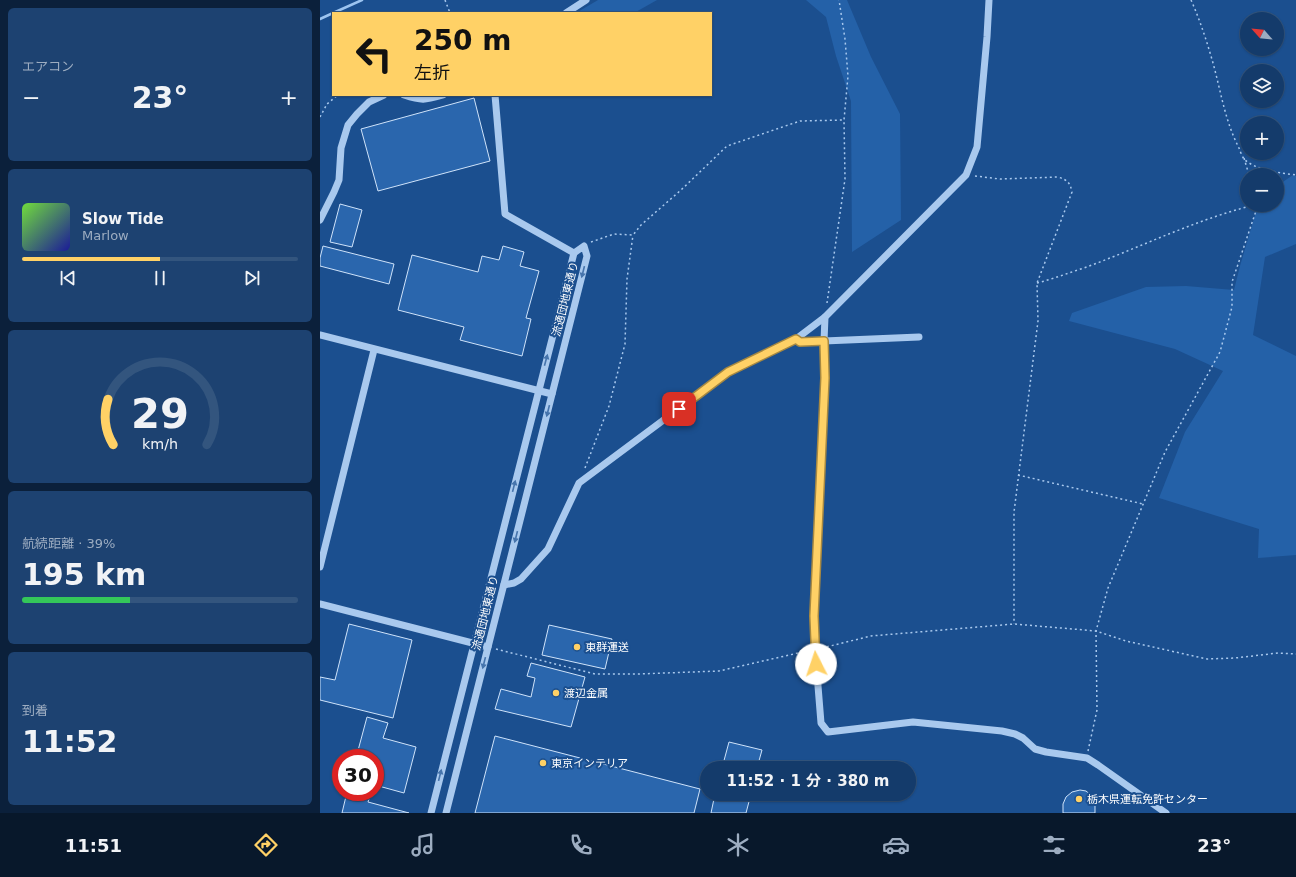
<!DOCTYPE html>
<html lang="ja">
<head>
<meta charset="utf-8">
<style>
	:root { --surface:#143b6b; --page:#1d4271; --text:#f1f3f6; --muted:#9dadc1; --line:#33557e; --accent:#ffd166 }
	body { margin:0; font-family:"DejaVu Sans","Noto Sans JP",sans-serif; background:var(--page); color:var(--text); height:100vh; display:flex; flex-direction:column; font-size:15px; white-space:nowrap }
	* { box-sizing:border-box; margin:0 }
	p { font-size:13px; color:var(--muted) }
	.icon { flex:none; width:22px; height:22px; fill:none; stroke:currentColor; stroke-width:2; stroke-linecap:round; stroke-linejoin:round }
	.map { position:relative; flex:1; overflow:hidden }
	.side { display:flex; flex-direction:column; gap:8px; padding:8px; background:#0b203b; width:320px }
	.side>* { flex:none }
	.hud { position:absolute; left:12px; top:12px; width:380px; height:84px; border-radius:0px; box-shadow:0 1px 3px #0004,0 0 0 1px var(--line); background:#ffd166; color:#111; overflow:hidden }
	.needle { width:26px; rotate:297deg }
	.buttons { position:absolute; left:920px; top:12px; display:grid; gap:8px }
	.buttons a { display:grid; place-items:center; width:44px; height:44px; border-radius:50%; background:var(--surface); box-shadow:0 1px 3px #0004,0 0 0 1px var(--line); font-size:20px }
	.speed { position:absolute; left:12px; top:749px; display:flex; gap:8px; font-size:20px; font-weight:700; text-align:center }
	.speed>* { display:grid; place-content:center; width:52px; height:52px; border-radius:50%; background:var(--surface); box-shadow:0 1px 3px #0004,0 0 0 1px var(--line); line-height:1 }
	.speed .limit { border:6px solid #d22; background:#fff; color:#111 }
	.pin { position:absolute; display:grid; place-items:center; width:34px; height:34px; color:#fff; margin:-17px; border-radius:8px; box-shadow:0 2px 6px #0006 }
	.me { position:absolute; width:44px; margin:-22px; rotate:356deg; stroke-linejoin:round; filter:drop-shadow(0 0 3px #0008) }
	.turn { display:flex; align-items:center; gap:14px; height:84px; padding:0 16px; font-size:18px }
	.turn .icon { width:52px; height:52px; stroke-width:2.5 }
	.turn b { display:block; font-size:28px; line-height:34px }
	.big { font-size:30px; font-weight:700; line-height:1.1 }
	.side .tile { flex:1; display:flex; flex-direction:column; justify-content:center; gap:6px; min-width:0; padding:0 14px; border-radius:6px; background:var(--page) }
	.side .dial { align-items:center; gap:0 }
	.dial svg { height:104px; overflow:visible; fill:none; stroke:var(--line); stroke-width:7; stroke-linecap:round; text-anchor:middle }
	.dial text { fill:var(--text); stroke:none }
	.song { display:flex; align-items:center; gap:12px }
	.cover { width:48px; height:48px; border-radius:6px; background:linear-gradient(135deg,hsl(100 70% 55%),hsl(240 70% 35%)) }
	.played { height:4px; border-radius:2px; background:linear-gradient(90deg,var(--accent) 50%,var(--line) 50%) }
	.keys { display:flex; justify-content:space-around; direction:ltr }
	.heat { display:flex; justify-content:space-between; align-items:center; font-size:22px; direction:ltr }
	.charge { height:6px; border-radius:3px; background:linear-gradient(90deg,#34c759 39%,var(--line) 0) }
	.trip { position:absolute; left:380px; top:761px; width:216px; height:40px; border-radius:20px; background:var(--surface); box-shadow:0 1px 3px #0004,0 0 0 1px var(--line); font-weight:700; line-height:40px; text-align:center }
	.menu { display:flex; height:64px; justify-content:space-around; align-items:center; background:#08182b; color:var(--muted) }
	.menu .icon { width:28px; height:28px }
	.menu .on { color:var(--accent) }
	.menu b { font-size:18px; color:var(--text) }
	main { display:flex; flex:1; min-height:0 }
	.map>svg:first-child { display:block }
	.green { fill:#2461a8 }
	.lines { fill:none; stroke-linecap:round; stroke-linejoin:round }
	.stream { stroke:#9cc4f0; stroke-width:2.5 }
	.building { fill:#2a66ad; stroke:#cfe3fa }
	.path { stroke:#a9c9ee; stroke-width:1.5; stroke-dasharray:2 3; stroke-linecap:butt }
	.minor { stroke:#a9c9ee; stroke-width:7 }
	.oneway { fill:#4674ac }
	.route-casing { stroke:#a68842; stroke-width:10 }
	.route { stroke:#ffd166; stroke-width:7 }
	.poi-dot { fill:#ffd166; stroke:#1b4f8f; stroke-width:1.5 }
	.labels { text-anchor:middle; stroke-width:4; stroke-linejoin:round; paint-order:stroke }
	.street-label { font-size:11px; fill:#fff; stroke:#1b4f8f }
	.poi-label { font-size:11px; fill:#fff; stroke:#1b4f8f; text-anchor:start }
</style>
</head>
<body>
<main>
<section class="side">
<div class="tile"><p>エアコン</p>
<div class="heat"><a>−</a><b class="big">23°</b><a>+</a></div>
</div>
<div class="tile">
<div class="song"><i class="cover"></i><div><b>Slow Tide</b><p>Marlow</p></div></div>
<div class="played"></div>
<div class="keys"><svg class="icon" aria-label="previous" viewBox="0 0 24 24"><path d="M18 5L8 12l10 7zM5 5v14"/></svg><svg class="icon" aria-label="pause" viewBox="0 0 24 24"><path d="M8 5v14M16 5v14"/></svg><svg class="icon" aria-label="next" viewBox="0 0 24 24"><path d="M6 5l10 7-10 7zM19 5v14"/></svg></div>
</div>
<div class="tile dial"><svg viewBox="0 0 100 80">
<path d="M14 69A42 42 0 1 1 86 69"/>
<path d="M14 69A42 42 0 0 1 10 34" stroke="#ffd166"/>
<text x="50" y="56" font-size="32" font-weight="700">29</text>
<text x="50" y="72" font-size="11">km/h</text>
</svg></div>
<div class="tile"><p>航続距離 · 39%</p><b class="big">195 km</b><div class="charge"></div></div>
<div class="tile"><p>到着</p><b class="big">11:52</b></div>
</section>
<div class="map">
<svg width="976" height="813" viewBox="0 0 976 813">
	<rect width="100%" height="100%" fill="#1b4f8f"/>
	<!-- green -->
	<g class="green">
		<polygon points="278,0 337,0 314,13 256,13"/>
		<polygon points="486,0 527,0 551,57 580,114 581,220 532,252 531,101 516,56 506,17"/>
		<polygon points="973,175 976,176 976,244 945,257 933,335 976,356 976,555 938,558 939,529 839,498 865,432 903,371 855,349 749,321 752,313 826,287 866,286 914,290 920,266 938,205 957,205 957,186"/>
	</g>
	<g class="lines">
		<!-- stream -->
		<g class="stream">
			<polyline points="13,13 42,0"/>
			<polyline points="0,19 13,13"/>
		</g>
	</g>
	<!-- building -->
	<g class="building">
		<polygon points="154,98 170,161 58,191 41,129"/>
		<polygon points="20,204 42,210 32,247 10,242"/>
		<polygon points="3,246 74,264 69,284 0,266 0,258"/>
		<polygon points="183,246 204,252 200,266 219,271 206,318 211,319 202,356 140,340 144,327 78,310 92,255 158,272 162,256 179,260"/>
		<polygon points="29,624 92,640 73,718 0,700 0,677 15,680"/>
		<polygon points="229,625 292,639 285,669 222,655"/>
		<polygon points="211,663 265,677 251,727 175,709 181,689 211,697 215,678 207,676"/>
		<polygon points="47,717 68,723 63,738 96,747 84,793 55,785 55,758 36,758"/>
		<polygon points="175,736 380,789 374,813 155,813"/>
		<polygon points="409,742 442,750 437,768 402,768"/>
		<polygon points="760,790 766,791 772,796 775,802 775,813 743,813 743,804 746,797 752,792"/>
		<polygon points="27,792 51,792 48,802 89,813 22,813"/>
		<polygon points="395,794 431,794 426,813 391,813"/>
	</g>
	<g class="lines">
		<!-- path -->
		<g class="path">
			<polyline points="125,0 130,13"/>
			<path d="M871 0C880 20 887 42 893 63 901 92 905 121 919 148 920 151 922 156 924 159 935 170 961 173 976 175"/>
			<polyline points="0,117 7,104 18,95"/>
			<polyline points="924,158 929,175"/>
			<path d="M655 176 680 179 738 177C747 180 750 182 752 192L717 283 718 321 694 512V624"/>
			<polyline points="271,242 294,234 313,235 321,225 361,190 407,146 480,121 524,120"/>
			<path d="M717 283C733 279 748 273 764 268 821 247 875 220 934 205"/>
			<polyline points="507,303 525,179 524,120 528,76 525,39 519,0"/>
			<polyline points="265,468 289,406 305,344 307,279 313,235"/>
			<polyline points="698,475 823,504"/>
			<polyline points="502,648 551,636 694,624 776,631 806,641 887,659 915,658 958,653 976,654"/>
			<polyline points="176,649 275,674 318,674 399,671 487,651"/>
			<polyline points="768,751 777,710 776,631 788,588 845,452 900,352 912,307 912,282 938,205"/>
		</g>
		<!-- minor -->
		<g class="minor">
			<polyline points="669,0 667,37 657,147 646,175 505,317 504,341 505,378 494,616 495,649 501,723 508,732 593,722 682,731 695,734 703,738 715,749 726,752 767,758 778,765 846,813"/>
			<polyline points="246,13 266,0"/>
			<path d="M84 95C102 101 105 100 123 95"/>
			<polyline points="175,95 185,214 254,253"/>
			<polyline points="0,220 14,192 19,180 21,148 28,125 37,114 49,102 64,95"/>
			<polyline points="0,335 232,394"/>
			<polyline points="476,339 480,342 599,337"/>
			<polyline points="0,567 54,350"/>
			<polyline points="184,585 194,583 201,579 228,549 259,483 408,372 476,339 505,317"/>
			<polyline points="0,604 168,647"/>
			<polyline points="111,813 254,253 264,246 267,256 126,813"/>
		</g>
	</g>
	<!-- one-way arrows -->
	<defs><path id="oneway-solid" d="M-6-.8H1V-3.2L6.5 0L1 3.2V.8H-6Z"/></defs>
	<g class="oneway">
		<use href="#oneway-solid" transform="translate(263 272) rotate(104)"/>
		<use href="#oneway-solid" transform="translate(226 360) rotate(-75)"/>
		<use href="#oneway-solid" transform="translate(228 411) rotate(104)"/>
		<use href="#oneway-solid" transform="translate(194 486) rotate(-76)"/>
		<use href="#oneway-solid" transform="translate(196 537) rotate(104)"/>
		<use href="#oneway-solid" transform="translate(164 663) rotate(104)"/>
		<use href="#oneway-solid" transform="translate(120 775) rotate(-76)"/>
	</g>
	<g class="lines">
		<!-- route casing -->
		<g class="route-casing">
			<polyline id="route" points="359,409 408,372 476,339 480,342 504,341 505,378 494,616 496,664"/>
		</g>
		<!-- route -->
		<use href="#route" class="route"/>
	</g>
	<!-- markers -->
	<g class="poi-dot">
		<circle cx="257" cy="647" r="4"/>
		<circle cx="236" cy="693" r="4"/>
		<circle cx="223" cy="763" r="4"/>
		<circle cx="759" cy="799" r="4"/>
	</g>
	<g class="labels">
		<!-- street labels -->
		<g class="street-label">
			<text transform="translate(245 299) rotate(-76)" y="4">流通団地東通り</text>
			<text transform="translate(165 613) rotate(-76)" y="4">流通団地東通り</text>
		</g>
		<!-- poi labels -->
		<g class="poi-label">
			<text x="265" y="651">東群運送</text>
			<text x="244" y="697">渡辺金属</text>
			<text x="231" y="767">東京インテリア</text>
			<text x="767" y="803">栃木県運転免許センター</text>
		</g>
	</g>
</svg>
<div class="buttons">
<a><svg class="needle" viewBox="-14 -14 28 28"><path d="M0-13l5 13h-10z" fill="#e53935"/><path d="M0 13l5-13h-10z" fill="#9dadc1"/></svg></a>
<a><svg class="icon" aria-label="layers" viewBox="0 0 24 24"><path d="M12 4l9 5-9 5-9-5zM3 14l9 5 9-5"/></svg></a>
<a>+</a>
<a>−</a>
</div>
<div class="speed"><div class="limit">30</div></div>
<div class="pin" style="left:359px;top:409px;background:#d93025"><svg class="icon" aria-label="arrive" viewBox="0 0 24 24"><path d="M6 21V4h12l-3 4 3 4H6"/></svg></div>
<svg class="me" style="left:496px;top:664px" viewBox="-20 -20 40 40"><circle r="19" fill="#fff"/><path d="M0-13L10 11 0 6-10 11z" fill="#ffd166"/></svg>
<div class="trip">11:52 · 1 分 · 380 m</div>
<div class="hud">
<div class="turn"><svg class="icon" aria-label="left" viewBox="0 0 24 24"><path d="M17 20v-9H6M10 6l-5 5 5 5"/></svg><div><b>250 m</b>左折</div></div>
</div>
</div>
</main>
<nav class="menu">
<b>11:51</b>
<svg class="icon on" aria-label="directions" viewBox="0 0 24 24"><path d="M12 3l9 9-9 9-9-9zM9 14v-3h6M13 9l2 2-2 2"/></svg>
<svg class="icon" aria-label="music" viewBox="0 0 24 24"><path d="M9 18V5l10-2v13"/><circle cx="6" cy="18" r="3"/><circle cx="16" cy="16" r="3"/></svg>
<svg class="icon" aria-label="phone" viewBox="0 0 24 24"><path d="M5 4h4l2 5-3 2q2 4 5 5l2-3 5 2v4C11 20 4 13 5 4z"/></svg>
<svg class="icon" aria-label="climate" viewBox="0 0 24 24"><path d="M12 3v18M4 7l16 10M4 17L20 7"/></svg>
<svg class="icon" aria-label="car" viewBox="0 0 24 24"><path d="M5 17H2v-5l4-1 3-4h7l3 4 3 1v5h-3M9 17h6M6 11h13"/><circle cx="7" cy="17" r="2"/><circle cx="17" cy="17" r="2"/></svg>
<svg class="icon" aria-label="filters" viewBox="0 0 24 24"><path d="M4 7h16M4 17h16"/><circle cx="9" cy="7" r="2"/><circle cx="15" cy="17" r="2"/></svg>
<b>23°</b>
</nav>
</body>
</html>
